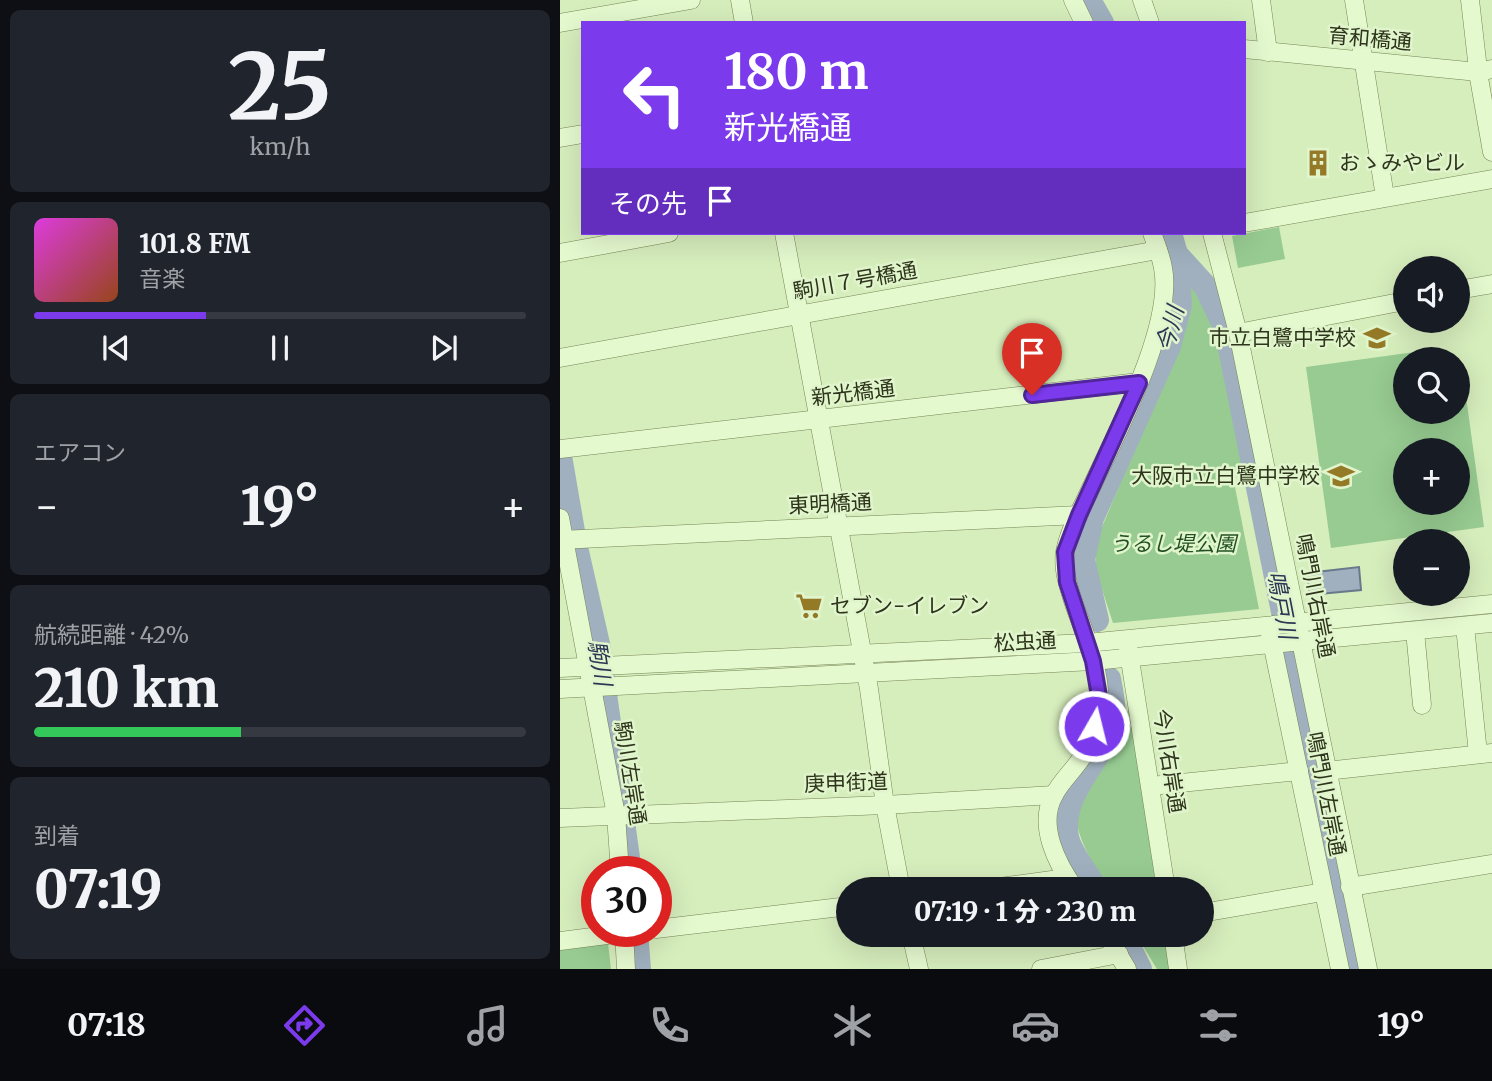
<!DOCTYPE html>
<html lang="ja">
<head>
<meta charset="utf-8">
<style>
	:root { --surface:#171b24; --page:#20242c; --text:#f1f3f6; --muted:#9ea1a6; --line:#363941; --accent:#7c3aed }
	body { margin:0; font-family:Merriweather,"Noto Sans JP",serif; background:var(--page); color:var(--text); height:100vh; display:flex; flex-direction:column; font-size:26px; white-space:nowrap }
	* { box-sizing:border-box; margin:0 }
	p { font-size:23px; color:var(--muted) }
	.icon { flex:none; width:38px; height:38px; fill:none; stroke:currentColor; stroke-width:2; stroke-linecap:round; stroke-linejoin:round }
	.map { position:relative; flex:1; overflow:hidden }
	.panel { display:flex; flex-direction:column; gap:10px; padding:10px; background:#0d0f14; width:560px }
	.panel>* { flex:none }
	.top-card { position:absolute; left:21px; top:21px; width:665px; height:214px; border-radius:0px; box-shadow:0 7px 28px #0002; background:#7c3aed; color:#fff; overflow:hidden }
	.buttons { position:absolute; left:833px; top:256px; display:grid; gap:14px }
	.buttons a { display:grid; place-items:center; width:77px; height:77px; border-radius:50%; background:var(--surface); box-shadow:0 7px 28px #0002; font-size:35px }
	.speed { position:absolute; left:21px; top:856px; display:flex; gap:14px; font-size:35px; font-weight:700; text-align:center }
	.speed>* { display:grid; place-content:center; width:91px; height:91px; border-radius:50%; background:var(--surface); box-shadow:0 7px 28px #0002; line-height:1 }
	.speed .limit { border:10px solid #d22; background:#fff; color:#111 }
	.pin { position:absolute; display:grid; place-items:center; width:60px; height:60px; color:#fff; margin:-72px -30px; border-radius:50% 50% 50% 0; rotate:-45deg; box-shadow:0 0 7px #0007 }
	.pin .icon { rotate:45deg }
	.me { position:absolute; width:77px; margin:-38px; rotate:8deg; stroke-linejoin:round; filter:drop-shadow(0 0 5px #0008) }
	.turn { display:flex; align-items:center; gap:24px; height:147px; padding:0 28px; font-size:32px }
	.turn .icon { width:91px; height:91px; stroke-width:2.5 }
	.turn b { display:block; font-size:49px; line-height:60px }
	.then { display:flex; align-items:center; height:66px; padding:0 28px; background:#0003; gap:14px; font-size:26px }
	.big { font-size:52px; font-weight:800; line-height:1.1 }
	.panel .tile { flex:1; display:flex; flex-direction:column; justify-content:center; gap:10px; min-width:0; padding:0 24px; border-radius:10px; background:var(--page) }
	.panel .dial { align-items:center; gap:0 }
	.dial b { font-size:91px; line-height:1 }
	.song { display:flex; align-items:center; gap:21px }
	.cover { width:84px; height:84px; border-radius:10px; background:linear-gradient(135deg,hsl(300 70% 55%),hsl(20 70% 35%)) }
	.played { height:7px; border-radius:4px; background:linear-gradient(90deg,var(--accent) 35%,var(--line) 35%) }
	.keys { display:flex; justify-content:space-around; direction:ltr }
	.heat { display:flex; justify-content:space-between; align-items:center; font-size:38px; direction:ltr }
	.charge { height:10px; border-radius:5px; background:linear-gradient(90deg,#34c759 42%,var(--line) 0) }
	.trip { position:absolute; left:276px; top:877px; width:378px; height:70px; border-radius:35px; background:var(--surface); box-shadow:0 7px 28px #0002; font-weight:800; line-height:70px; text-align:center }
	.tabs { display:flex; height:112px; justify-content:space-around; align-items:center; background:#090b0e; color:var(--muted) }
	.tabs .icon { width:49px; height:49px }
	.tabs .selected { color:var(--accent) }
	.tabs b { font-size:32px; color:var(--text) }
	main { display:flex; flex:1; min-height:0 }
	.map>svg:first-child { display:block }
	.green { fill:#97cb91; fill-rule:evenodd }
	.water { fill:#a0b0be; stroke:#68798c; stroke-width:2 }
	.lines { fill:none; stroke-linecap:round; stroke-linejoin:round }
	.river { stroke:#a0b0be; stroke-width:24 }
	.minor-casing { stroke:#778556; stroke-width:19 }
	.minor { stroke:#e5f9cf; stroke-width:18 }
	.route-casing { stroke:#51269a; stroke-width:18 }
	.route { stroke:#7c3aed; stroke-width:12 }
	.labels { text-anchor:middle; stroke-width:5; stroke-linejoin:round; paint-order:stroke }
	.street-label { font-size:21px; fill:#2d341b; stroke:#e1f5cc }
	.poi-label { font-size:21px; fill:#2d341b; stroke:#e1f5cc; text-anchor:start }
	.park-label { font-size:21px; font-style:italic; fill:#215022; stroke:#e1f5cc }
	.water-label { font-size:23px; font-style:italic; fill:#2a3654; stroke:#e1f5cc }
</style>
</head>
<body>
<main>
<section class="panel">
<div class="tile dial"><b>25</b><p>km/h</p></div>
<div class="tile">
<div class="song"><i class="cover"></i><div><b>101.8 FM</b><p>音楽</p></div></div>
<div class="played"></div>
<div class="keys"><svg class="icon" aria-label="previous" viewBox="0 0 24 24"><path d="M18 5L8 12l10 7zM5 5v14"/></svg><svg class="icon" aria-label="pause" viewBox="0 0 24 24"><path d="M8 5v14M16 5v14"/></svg><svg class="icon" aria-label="next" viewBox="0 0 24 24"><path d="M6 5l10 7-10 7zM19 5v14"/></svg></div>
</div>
<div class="tile"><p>エアコン</p>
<div class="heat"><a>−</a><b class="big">19°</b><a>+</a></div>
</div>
<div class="tile"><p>航続距離 · 42%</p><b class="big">210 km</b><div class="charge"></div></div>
<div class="tile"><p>到着</p><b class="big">07:19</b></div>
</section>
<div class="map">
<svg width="932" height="969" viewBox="0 0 932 969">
	<rect width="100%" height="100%" fill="#d6edbc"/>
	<!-- green -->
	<g class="green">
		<polygon points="719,227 725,259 678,268 672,236"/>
		<polygon points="629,278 648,307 656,331 685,474 673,477 699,609 553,623 535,568 537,539 618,345 628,312"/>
		<path d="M862 351 863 359H845V411H898V376L903 375 924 527 771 548 746 367ZM845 450H898V502H845Z"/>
		<path d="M565 711H573L600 889H548C536 869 513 833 516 809 519 790 536 771 545 756 554 741 562 729 565 711Z"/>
		<polygon points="576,935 607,935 612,969 597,969"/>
		<polygon points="48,943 51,969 0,969 0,950"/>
	</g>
	<!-- water -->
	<polygon class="water" points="799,567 801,590 749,595 748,573"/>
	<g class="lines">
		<!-- river -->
		<g class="river">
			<polyline points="529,0 542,23"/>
			<polyline points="616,254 646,287 666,329 795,969"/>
			<polyline points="0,456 15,543 38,644 70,872"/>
			<polyline points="537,620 523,560 532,518 609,346 620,305 616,254 610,233"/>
			<path d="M536 889C528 875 510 852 507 837 499 794 540 763 551 728 556 712 552 695 549 679"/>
			<polyline points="76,931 79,969"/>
			<polyline points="563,934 580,969"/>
		</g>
		<!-- minor casing -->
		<g class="minor-casing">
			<g id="minor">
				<polyline points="180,0 184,23"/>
				<polyline points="513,0 524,23"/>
				<polyline points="582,0 590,23"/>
				<polyline points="701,0 708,52"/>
				<polyline points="794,0 825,197"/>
				<polyline points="910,0 919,78 932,152"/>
				<polyline points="0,23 131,0"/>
				<polyline points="684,49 918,72 932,69"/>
				<polyline points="0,138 23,134"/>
				<polyline points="684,223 932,179"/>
				<polyline points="224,233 309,689 325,805 341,889"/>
				<polyline points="652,233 678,333 808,969"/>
				<polyline points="0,253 109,233"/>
				<polyline points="898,290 932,284"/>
				<polyline points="678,333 845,301"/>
				<polyline points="0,358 598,250"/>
				<polyline points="0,449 579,382"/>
				<polyline points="0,518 56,815 60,872"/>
				<polyline points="0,540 519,515"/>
				<polyline points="905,626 918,754"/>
				<polyline points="855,631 862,705"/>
				<polyline points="710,633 780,969"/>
				<polyline points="568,647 606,889"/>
				<polyline points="0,668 527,643 932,604"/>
				<polyline points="0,689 533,661 932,623"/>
				<polyline points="766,771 932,753"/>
				<polyline points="591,786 739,771"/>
				<polyline points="0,818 325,805 494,795"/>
				<polyline points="790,887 932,864"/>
				<polyline points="424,889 507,878"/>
				<path d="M515 889C497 864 477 825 494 795 501 781 514 770 522 757 530 744 538 721 539 706 542 673 525 635 514 604 509 588 502 569 505 552 509 530 522 508 531 488 556 434 614 326 603 268 601 256 596 244 592 233"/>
				<polyline points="642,913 763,892"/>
				<polyline points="96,929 289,906"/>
				<polyline points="64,931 66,969"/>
				<polyline points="351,934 359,969"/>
				<polyline points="546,934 567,969"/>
				<polyline points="613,934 618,969"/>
				<polyline points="0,941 78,931"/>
				<polyline points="481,969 559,954"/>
			</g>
		</g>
		<!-- minor -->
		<use href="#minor" class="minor"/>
	</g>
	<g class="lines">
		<!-- route casing -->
		<g class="route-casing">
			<polyline id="route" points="472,395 579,383 519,515 505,552 507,582 533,661 539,696 539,710 534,726"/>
		</g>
		<!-- route -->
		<use href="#route" class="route"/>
	</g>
	<!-- icons -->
	<defs>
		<g id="building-bare" transform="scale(2.1)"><path d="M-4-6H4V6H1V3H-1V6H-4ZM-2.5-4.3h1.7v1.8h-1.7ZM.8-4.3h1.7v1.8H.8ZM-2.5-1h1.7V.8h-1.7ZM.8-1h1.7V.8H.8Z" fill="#947a26" stroke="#e1f5cc" stroke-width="2.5" paint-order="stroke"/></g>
		<g id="school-bare" transform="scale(2.1)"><path d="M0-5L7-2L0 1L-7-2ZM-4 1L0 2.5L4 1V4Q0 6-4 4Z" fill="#947a26" stroke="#e1f5cc" stroke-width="2.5" paint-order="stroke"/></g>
		<g id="supermarket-bare" transform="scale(2.1)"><path d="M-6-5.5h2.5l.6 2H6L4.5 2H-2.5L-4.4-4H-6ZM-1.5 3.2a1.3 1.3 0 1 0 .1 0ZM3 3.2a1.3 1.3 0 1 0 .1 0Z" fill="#947a26" stroke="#e1f5cc" stroke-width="2.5" paint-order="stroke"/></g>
	</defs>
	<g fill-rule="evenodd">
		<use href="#building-bare" x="758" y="163"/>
		<use href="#school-bare" x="817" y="338"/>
		<use href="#school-bare" x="781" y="476"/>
		<use href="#supermarket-bare" x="249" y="606"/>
	</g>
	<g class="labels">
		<!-- street labels -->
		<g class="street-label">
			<text transform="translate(810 39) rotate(5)" y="7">育和橋通</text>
			<text transform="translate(295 281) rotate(-10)" y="7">駒川７号橋通</text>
			<text transform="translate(293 393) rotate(-7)" y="7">新光橋通</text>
			<text transform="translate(270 504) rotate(-3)" y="7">東明橋通</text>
			<text transform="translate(755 596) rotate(79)" y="7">鳴門川右岸通</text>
			<text transform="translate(465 642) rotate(-3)" y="7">松虫通</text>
			<text transform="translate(609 761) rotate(81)" y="7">今川右岸通</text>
			<text transform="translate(70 773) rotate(81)" y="7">駒川左岸通</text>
			<text transform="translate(286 783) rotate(-2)" y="7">庚申街道</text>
			<text transform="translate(766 794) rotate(79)" y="7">鳴門川左岸通</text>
		</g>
		<!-- poi labels -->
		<g class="poi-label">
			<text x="779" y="170">おゝみやビル</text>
			<text x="796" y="345" text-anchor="end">市立白鷺中学校</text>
			<text x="760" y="483" text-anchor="end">大阪市立白鷺中学校</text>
			<text x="270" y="613">セブン-イレブン</text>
		</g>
		<!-- park labels -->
		<g class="park-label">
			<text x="613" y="551">うるし堤公園</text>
		</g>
		<!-- water labels -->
		<g class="water-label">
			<text transform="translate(610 329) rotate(-75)" y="8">今川</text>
			<text transform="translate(722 605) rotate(79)" y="8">鳴戸川</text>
			<text transform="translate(40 663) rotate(81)" y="8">駒川</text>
		</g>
	</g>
</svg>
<div class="buttons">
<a><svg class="icon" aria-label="sound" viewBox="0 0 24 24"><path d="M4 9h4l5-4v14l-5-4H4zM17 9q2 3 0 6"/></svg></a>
<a><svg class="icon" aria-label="search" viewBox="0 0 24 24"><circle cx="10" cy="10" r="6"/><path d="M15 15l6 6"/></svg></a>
<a>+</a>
<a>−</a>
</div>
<div class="speed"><div class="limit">30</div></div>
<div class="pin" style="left:472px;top:395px;background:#d93025"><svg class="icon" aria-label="arrive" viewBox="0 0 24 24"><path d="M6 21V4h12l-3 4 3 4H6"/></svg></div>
<svg class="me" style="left:534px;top:726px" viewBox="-20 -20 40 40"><circle r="17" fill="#7c3aed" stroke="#fff" stroke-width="3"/><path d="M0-11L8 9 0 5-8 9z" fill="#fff"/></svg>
<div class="trip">07:19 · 1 分 · 230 m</div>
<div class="top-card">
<div class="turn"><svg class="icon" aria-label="left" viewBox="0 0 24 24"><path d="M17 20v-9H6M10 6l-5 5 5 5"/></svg><div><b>180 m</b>新光橋通</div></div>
<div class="then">その先<svg class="icon" aria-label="arrive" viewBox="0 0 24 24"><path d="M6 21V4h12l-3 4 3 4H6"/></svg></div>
</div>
</div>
</main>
<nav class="tabs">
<b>07:18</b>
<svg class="icon selected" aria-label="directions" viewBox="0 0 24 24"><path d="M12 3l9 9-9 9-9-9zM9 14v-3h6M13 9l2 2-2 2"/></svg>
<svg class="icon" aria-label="music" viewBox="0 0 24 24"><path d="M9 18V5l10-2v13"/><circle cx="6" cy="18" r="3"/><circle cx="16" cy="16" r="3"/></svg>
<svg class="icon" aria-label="phone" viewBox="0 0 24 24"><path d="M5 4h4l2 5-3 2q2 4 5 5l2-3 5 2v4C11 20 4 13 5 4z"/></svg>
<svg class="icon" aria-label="climate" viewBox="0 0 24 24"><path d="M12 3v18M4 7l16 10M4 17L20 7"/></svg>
<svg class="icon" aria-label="car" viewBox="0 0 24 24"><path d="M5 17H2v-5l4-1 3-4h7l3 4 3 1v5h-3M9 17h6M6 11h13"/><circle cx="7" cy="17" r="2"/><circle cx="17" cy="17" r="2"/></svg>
<svg class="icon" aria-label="filters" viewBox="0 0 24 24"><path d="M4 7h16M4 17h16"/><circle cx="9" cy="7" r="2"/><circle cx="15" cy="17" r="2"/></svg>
<b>19°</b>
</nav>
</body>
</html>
